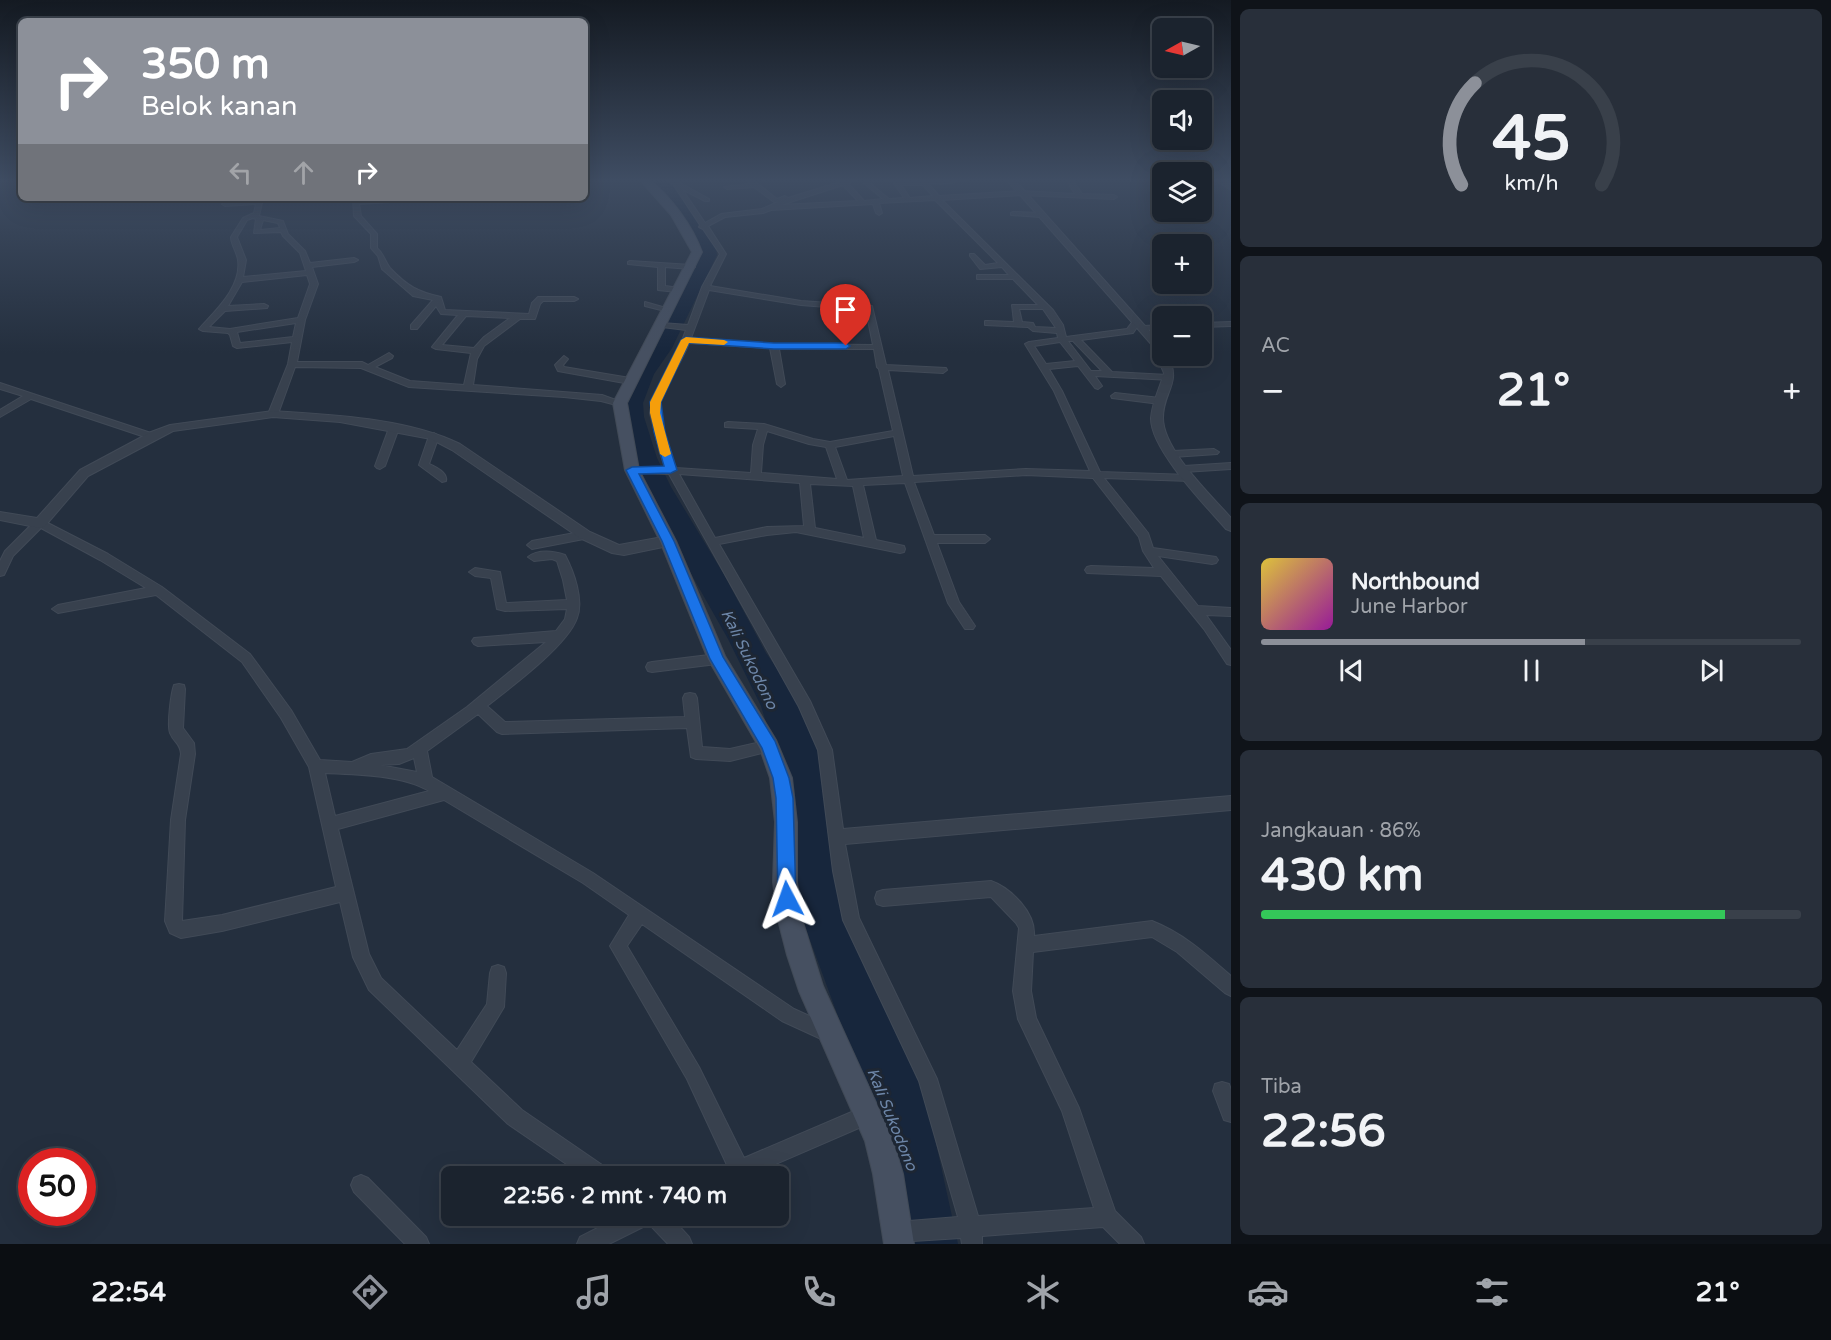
<!DOCTYPE html>
<html lang="id">
<head>
<meta charset="utf-8">
<style>
	:root { --surface:#1b232e; --page:#282f3a; --text:#f1f3f6; --muted:#a0a4aa; --line:#39404a; --accent:#8c9099 }
	body { margin:0; font-family:"Varela Round",sans-serif; background:var(--page); color:var(--text); height:100vh; display:flex; flex-direction:column; font-size:22px; white-space:nowrap }
	* { box-sizing:border-box; margin:0 }
	p { font-size:20px; color:var(--muted) }
	.icon { flex:none; width:33px; height:33px; fill:none; stroke:currentColor; stroke-width:2; stroke-linecap:round; stroke-linejoin:round }
	.map { position:relative; flex:1; overflow:hidden }
	.drawer { display:flex; flex-direction:column; gap:9px; padding:9px; background:#0f1319; width:600px }
	.drawer>* { flex:none }
	.top-card { position:absolute; left:18px; top:18px; width:570px; height:183px; border-radius:9px; box-shadow:0 6px 24px #0002,0 0 0 2px var(--line); background:#8c9099; color:#fff; overflow:hidden }
	.needle { width:39px; rotate:262deg }
	.controls { position:absolute; left:1152px; top:18px; display:grid; gap:12px }
	.controls a { display:grid; place-items:center; width:60px; height:60px; border-radius:9px; background:var(--surface); box-shadow:0 6px 24px #0002,0 0 0 2px var(--line); font-size:30px }
	.speed { position:absolute; left:18px; top:1148px; display:flex; gap:12px; font-size:30px; font-weight:700; text-align:center }
	.speed>* { display:grid; place-content:center; width:78px; height:78px; border-radius:50%; background:var(--surface); box-shadow:0 6px 24px #0002,0 0 0 2px var(--line); line-height:1 }
	.speed .limit { border:9px solid #d22; background:#fff; color:#111 }
	.pin { position:absolute; display:grid; place-items:center; width:51px; height:51px; color:#fff; margin:-62px -26px; border-radius:50% 50% 50% 0; rotate:-45deg; box-shadow:0 0 6px #0007 }
	.pin .icon { rotate:45deg }
	.me { position:absolute; width:66px; margin:-33px; rotate:356deg; stroke-linejoin:round; filter:drop-shadow(0 0 4px #0008) }
	.turn { display:flex; align-items:center; gap:21px; height:126px; padding:0 24px; font-size:27px }
	.turn .icon { width:78px; height:78px; stroke-width:2.5 }
	.turn b { display:block; font-size:42px; line-height:51px }
	.lanes { display:flex; align-items:center; height:57px; padding:0 24px; background:#0003; justify-content:center; gap:30px; direction:ltr }
	.lanes .off { opacity:.35 }
	.big { font-size:45px; font-weight:700; line-height:1.1 }
	.drawer .widget { flex:1; display:flex; flex-direction:column; justify-content:center; gap:9px; min-width:0; padding:0 21px; border-radius:9px; background:var(--page) }
	.drawer .dial { align-items:center; gap:0 }
	.dial svg { height:156px; overflow:visible; fill:none; stroke:var(--line); stroke-width:7; stroke-linecap:round; text-anchor:middle }
	.dial text { fill:var(--text); stroke:none }
	.song { display:flex; align-items:center; gap:18px }
	.cover { width:72px; height:72px; border-radius:9px; background:linear-gradient(135deg,hsl(50 70% 55%),hsl(300 70% 35%)) }
	.played { height:6px; border-radius:3px; background:linear-gradient(90deg,var(--accent) 60%,var(--line) 60%) }
	.keys { display:flex; justify-content:space-around; direction:ltr }
	.heat { display:flex; justify-content:space-between; align-items:center; font-size:33px; direction:ltr }
	.charge { height:9px; border-radius:4px; background:linear-gradient(90deg,#34c759 86%,var(--line) 0) }
	.trip { position:absolute; left:441px; top:1166px; width:348px; height:60px; border-radius:9px; background:var(--surface); box-shadow:0 6px 24px #0002,0 0 0 2px var(--line); font-weight:700; line-height:60px; text-align:center }
	.dock { display:flex; height:96px; justify-content:space-around; align-items:center; background:#0b0e12; color:var(--muted) }
	.dock .icon { width:42px; height:42px }
	.dock .on { color:var(--accent) }
	.dock b { font-size:27px; color:var(--text) }
	main { display:flex; flex:1; min-height:0 }
	.map>svg:first-child { display:block }
	.water { fill:#17263c }
	.lines { fill:none; stroke-linecap:round; stroke-linejoin:round }
	.minor-casing { stroke:#414a57; stroke-width:2 }
	.tertiary-casing { stroke:#414a57; stroke-width:2 }
	.secondary-casing { stroke:#414a57; stroke-width:2 }
	.minor { fill:#38414e; fill-rule:evenodd }
	.tertiary { fill:#38414e; fill-rule:evenodd }
	.secondary { fill:#465061; fill-rule:evenodd }
	.route { fill:#1a73e8; stroke:#114b97; stroke-width:1.5 }
	.slow { fill:#f59e0b }
	.labels { text-anchor:middle; stroke-width:6; stroke-linejoin:round; paint-order:stroke }
	.water-label { font-size:16px; font-style:italic; fill:#6d86a8; stroke:#1d2633 }
</style>
</head>
<body>
<main>
<div class="map">
<svg width="1231" height="1244" viewBox="0 0 1231 1244">
	<rect width="100%" height="100%" fill="#242f3e"/>
	<!-- water -->
	<polygon class="water" points="645,179 662,179 673,185 716,249 717,255 672,348 654,374 643,403 644,417 657,458 671,487 723,573 766,653 804,707 825,763 840,901 920,1070 958,1244 909,1244 864,1087 799,910 786,789 761,706 728,639 648,498 626,432 626,391 699,252"/>
	<g class="lines">
		<!-- minor casing -->
		<g class="minor-casing">
			<g id="minor">
				<path d="M665 179H673L709 199V201H705L682 189 705 223 721 214 762 209 778 202H774L754 187 727 189 724 187 750 184 745 179H752L777 199 785 196 788 198 840 182 838 179H858L848 183 864 201 883 199 864 183 866 180 889 199 904 198 894 183 896 181 880 179H973L942 184 928 183 939 196 1021 191 1075 194 1066 179H1072L1082 194 1114 195 1117 197 1114 199 1021 195 942 200 1053 310 1063 325 1066 337 1127 329 1133 321 1140 323 1133 333 1081 340 1112 372 1168 375 1171 376V380L1095 376 1102 386 1098 389 1095 388 1078 366 1049 369 1062 391 1100 472 1190 475 1195 478 1190 481 1104 478 1148 533 1153 548 1216 557 1218 560 1216 563 1212 564 1158 556 1198 606 1231 608V616L1206 615 1231 650V665L1227 664 1204 629 1161 576 1087 573 1085 570 1087 567 1091 566 1154 568 1143 551 1139 537 1093 478 1026 475 914 482 934 535H985L990 539 985 543H937L959 602 975 626 973 629H965L948 603 905 483 863 485 876 540 904 546 905 549 904 552 900 553 796 532 767 535 719 544 810 701 832 750 843 829 1231 796V810L845 844 859 918 937 1079 978 1216 1094 1208 1062 1111 1018 1019 1013 991 1019 928 1016 923 991 897 883 906 877 904 875 898 877 892 883 890 991 881C1011 888 1036 913 1034 936L1152 921C1183 933 1206 954 1231 976V996L1225 993 1177 952 1152 937 1033 952 1031 991 1036 1018 1079 1108 1115 1211 1141 1237 1144 1244H1120L1103 1227 982 1236V1244H962L961 1238 897 1242 890 1239 887 1232 890 1225 897 1222 958 1217 919 1081 843 920 833 871 818 750 799 707 669 474 632 473 627 470 632 467H666L660 453 650 413 652 402 678 351 686 330 662 327 658 325 662 323 688 325 702 287 720 254 703 229 699 227 700 225 673 184ZM843 185 858 201 781 205ZM901 185H923L933 196 910 198ZM935 200 998 263 985 265 974 254H970V256L980 269 1002 267 1009 275H977V279H1013L1038 305H1012L1014 322 988 321H985V325L1028 327 1033 331 1057 333 1058 338 1029 342 1025 344 1054 391 1090 471 1026 469 913 476 888 370 943 373 947 370 946 368 886 365 872 306 801 301 710 286 726 254 708 226 725 217 763 213 771 210 873 204 876 213 879 215 882 213 879 203ZM709 290 801 305 866 310 873 345 774 344 691 338ZM1019 309H1043L1056 328 1035 327 1033 323 1022 322ZM1068 341H1073L1102 371H1091ZM1060 342 1075 361 1046 364 1034 346ZM689 343 770 348 777 384 781 387 785 384 779 349H874L877 367 879 369 893 431 830 442 813 439 764 424 728 422 725 423V427L758 429 753 445 751 473 676 468C669 452 657 420 660 403 665 385 682 362 689 343ZM767 431 809 444 826 447 837 479 761 473 763 445ZM894 436 903 476 847 480 835 447ZM679 474 800 483 804 526 767 527 715 538ZM810 484 853 486 864 538 815 528Z"/>
				<polygon points="1214,179 1221,179 1231,185 1231,190"/>
				<path d="M257 198H263L259 216 283 221 288 234 305 251 310 263 354 258 358 260 354 262 312 267 318 284 305 320 297 362H362L368 365 389 353 393 356 392 358 375 367 410 381 464 385 471 353 436 349 432 347 458 315 441 314 436 306 417 329H411V325L433 300 413 296 382 269 378 256 371 248V234L354 216 353 198H359V200L389 199 391 202 359 204 361 216 377 234V248C384 254 385 262 390 268 407 286 418 292 441 297L445 310 529 314 532 303 538 297H574L578 299 574 301H543L540 304 535 319H520L484 346 477 359 473 385 602 395 624 403 620 406 601 401 564 397 409 387 361 368 295 367 278 414 276 416H270L268 414 288 364 292 342 237 348 233 346 230 335 228 333 203 331 199 329C215 311 242 287 238 260 237 252 231 245 231 237L243 218 254 213 256 204 225 206 222 204 225 202 256 200ZM253 218 256 219 254 233 281 232 283 236 300 253 306 271 243 277 246 260 237 237 247 220ZM263 220 278 223 280 228 260 230ZM307 275 310 284 298 318 230 329 209 327 225 311 267 308 268 306 264 304 228 306 242 282ZM466 316 510 318 484 337 474 348 442 345ZM296 323 293 337 240 343 237 332Z"/>
				<polygon points="1013,212 1040,213 1043,215 1040,217 1011,215 1011,213"/>
				<polygon points="630,261 691,265 695,267 691,269 665,267 665,286 680,288 680,292 677,292 658,290 658,267 628,264 628,262"/>
				<polygon points="645,302 673,310 669,312 645,306"/>
				<polygon points="1231,322 1231,326 1202,327 1202,323"/>
				<polygon points="1162,325 1162,329 1144,330 1140,328 1144,326"/>
				<polygon points="564,356 568,359 563,365 564,367 630,378 634,381 630,384 558,371 555,365"/>
				<polygon points="0,383 154,434 156,436 151,439 31,399 0,417 0,410 23,396 0,389"/>
				<polygon points="1115,393 1160,398 1164,401 1160,404 1112,398 1111,396"/>
				<polygon points="394,425 399,428 385,466 380,469 377,468 375,466 389,428"/>
				<path d="M434 433 439 436 429 464C436 467 448 473 446 481L442 482 419 465 429 436Z"/>
				<polygon points="1214,449 1219,452 1217,454 1173,457 1168,454 1173,451"/>
				<polygon points="1231,463 1231,469 1184,472 1179,469 1184,466"/>
				<path d="M40 519 108 554 162 587 250 654 291 710 320 760 352 762 371 754 407 749 467 707 546 642 478 646 474 644 472 641 474 638 556 631 565 619 567 609 505 611 497 609 491 578 475 576 469 572 475 568 500 572 506 603 567 600 563 580 557 561 552 559 534 561 528 557C538 549 554 551 565 555 574 572 584 600 577 618 568 645 510 688 487 706L505 722 685 717 683 698 685 694 690 693 695 694 697 698 702 747 730 749 769 740 774 742 776 746 774 750 730 761 696 759 691 757 687 728 502 734 497 732 478 714 427 751 432 777 593 873 794 1009 836 1028 839 1034 836 1040 830 1043 782 1021 642 924 627 946 699 1067 744 1158 868 1105 875 1107 877 1114 875 1121 748 1176H715L718 1169 727 1165 687 1079 610 946 629 915 583 883 444 800 338 829 369 954 381 978 457 1050 487 1004 490 973 492 967 498 965 504 967 506 973 504 1007 471 1062 522 1110 608 1169 611 1176H584L508 1124 369 990 353 957 340 902 222 931 181 938 170 933 165 921 171 820 181 754C180 742 174 743 170 733 167 725 171 693 174 685L179 684 184 685 185 689 183 728 194 743 195 754 185 820 182 921 222 915 336 887 309 767 281 718 242 662 156 595 58 613 52 609 58 605 146 588 100 560 41 528 13 556 4 575 0 576V561L5 551 36 520ZM414 758 417 772 380 765 399 764ZM325 773C354 774 404 775 429 791L335 816Z"/>
				<polygon points="585,531 589,532 590,535 589,538 532,549 527,545 532,541"/>
				<polygon points="717,654 721,655 723,659 721,663 717,664 652,672 648,671 646,667 648,663 652,662"/>
				<polygon points="1222,1082 1229,1084 1231,1090 1231,1122 1224,1120 1213,1091 1215,1084"/>
				<polygon points="361,1175 368,1178 426,1237 429,1244 405,1244 354,1192 351,1185 354,1178"/>
				<polygon points="623,1215 669,1215 689,1237 692,1244 668,1244 649,1224 609,1244 577,1244 580,1237"/>
			</g>
		</g>
		<!-- tertiary casing -->
		<g class="tertiary-casing">
			<g id="tertiary">
				<path d="M1006 179H1014L1162 345V356H1168C1182 384 1163 391 1163 418 1163 450 1211 495 1231 518V531L1226 529C1206 506 1150 449 1151 418 1152 402 1160 388 1164 373L1152 345Z"/>
				<path d="M273 411C331 415 408 418 460 444L590 532 619 545 668 536 675 541 668 546 624 555 612 553 580 538 452 450 431 439 340 422 273 417 173 431 88 476 45 526 40 528 0 520V512L37 518 80 470 151 432 170 425Z"/>
			</g>
		</g>
		<!-- secondary casing -->
		<g class="secondary-casing">
			<path id="secondary" d="M639 179H649C671 197 692 225 702 252L627 403 639 470 676 541 725 656 776 740 792 778 797 822V882L801 916 823 986 893 1140 903 1174 914 1244H884L873 1174 865 1141 799 991 787 955 777 916 773 882 775 822 770 778 760 749 708 659 660 541 625 470 613 403 692 252 671 215Z"/>
		</g>
		<!-- minor -->
		<use href="#minor" class="minor"/>
		<!-- tertiary -->
		<use href="#tertiary" class="tertiary"/>
		<!-- secondary -->
		<use href="#secondary" class="secondary"/>
	</g>
	<!-- sky -->
	<linearGradient id="sky" x2="0" y2="1"><stop stop-color="#141a22"/><stop offset="0.51" stop-color="#3f4d63"/><stop offset="1" stop-color="#3f4d63" stop-opacity="0"/></linearGradient>
	<rect width="1231" height="353" fill="url(#sky)"/>
	<!-- route -->
	<polygon class="route" points="686,337 774,343 846,343 850,346 846,349 774,349 689,343 661,402 665,432 677,470 671,473 639,474 674,541 723,657 775,741 789,778 793,798 796,899 793,905 787,908 781,905 778,899 776,798 773,778 762,748 710,659 662,541 626,470 632,467 664,466 654,432 650,402 681,340"/>
	<!-- slow -->
	<polygon class="slow" points="686,337 724,340 728,342 724,345 689,343 661,402 660,413 671,454 665,457 660,454 650,413 650,402 681,340"/>
	<g class="labels">
		<!-- water labels -->
		<g class="water-label">
			<text transform="translate(750 659) rotate(64)" y="6">Kali Sukodono</text>
			<text transform="translate(893 1119) rotate(68)" y="6">Kali Sukodono</text>
		</g>
	</g>
</svg>
<div class="controls">
<a><svg class="needle" viewBox="-14 -14 28 28"><path d="M0-13l5 13h-10z" fill="#e53935"/><path d="M0 13l5-13h-10z" fill="#a0a4aa"/></svg></a>
<a><svg class="icon" aria-label="sound" viewBox="0 0 24 24"><path d="M4 9h4l5-4v14l-5-4H4zM17 9q2 3 0 6"/></svg></a>
<a><svg class="icon" aria-label="layers" viewBox="0 0 24 24"><path d="M12 4l9 5-9 5-9-5zM3 14l9 5 9-5"/></svg></a>
<a>+</a>
<a>−</a>
</div>
<div class="speed"><div class="limit">50</div></div>
<div class="pin" style="left:846px;top:346px;background:#d93025"><svg class="icon" aria-label="arrive" viewBox="0 0 24 24"><path d="M6 21V4h12l-3 4 3 4H6"/></svg></div>
<svg class="me" style="left:787px;top:899px" viewBox="-20 -20 40 40"><path d="M0-17L14 15 0 8-14 15z" fill="#1a73e8" stroke="#fff" stroke-width="4"/></svg>
<div class="trip">22:56 · 2 mnt · 740 m</div>
<div class="top-card">
<div class="turn"><svg class="icon" aria-label="right" viewBox="0 0 24 24"><path d="M7 20v-9h11M14 6l5 5-5 5"/></svg><div><b>350 m</b>Belok kanan</div></div>
<div class="lanes"><svg class="icon off" aria-label="left" viewBox="0 0 24 24"><path d="M17 20v-9H6M10 6l-5 5 5 5"/></svg><svg class="icon off" aria-label="ahead" viewBox="0 0 24 24"><path d="M12 20V5M6 11l6-6 6 6"/></svg><svg class="icon" aria-label="right" viewBox="0 0 24 24"><path d="M7 20v-9h11M14 6l5 5-5 5"/></svg></div>
</div>
</div>
<section class="drawer">
<div class="widget dial"><svg viewBox="0 0 100 80">
<path d="M14 69A42 42 0 1 1 86 69"/>
<path d="M14 69A42 42 0 0 1 21 17" stroke="#8c9099"/>
<text x="50" y="56" font-size="32" font-weight="700">45</text>
<text x="50" y="72" font-size="11">km/h</text>
</svg></div>
<div class="widget"><p>AC</p>
<div class="heat"><a>−</a><b class="big">21°</b><a>+</a></div>
</div>
<div class="widget">
<div class="song"><i class="cover"></i><div><b>Northbound</b><p>June Harbor</p></div></div>
<div class="played"></div>
<div class="keys"><svg class="icon" aria-label="previous" viewBox="0 0 24 24"><path d="M18 5L8 12l10 7zM5 5v14"/></svg><svg class="icon" aria-label="pause" viewBox="0 0 24 24"><path d="M8 5v14M16 5v14"/></svg><svg class="icon" aria-label="next" viewBox="0 0 24 24"><path d="M6 5l10 7-10 7zM19 5v14"/></svg></div>
</div>
<div class="widget"><p>Jangkauan · 86%</p><b class="big">430 km</b><div class="charge"></div></div>
<div class="widget"><p>Tiba</p><b class="big">22:56</b></div>
</section>
</main>
<nav class="dock">
<b>22:54</b>
<svg class="icon on" aria-label="directions" viewBox="0 0 24 24"><path d="M12 3l9 9-9 9-9-9zM9 14v-3h6M13 9l2 2-2 2"/></svg>
<svg class="icon" aria-label="music" viewBox="0 0 24 24"><path d="M9 18V5l10-2v13"/><circle cx="6" cy="18" r="3"/><circle cx="16" cy="16" r="3"/></svg>
<svg class="icon" aria-label="phone" viewBox="0 0 24 24"><path d="M5 4h4l2 5-3 2q2 4 5 5l2-3 5 2v4C11 20 4 13 5 4z"/></svg>
<svg class="icon" aria-label="climate" viewBox="0 0 24 24"><path d="M12 3v18M4 7l16 10M4 17L20 7"/></svg>
<svg class="icon" aria-label="car" viewBox="0 0 24 24"><path d="M5 17H2v-5l4-1 3-4h7l3 4 3 1v5h-3M9 17h6M6 11h13"/><circle cx="7" cy="17" r="2"/><circle cx="17" cy="17" r="2"/></svg>
<svg class="icon" aria-label="filters" viewBox="0 0 24 24"><path d="M4 7h16M4 17h16"/><circle cx="9" cy="7" r="2"/><circle cx="15" cy="17" r="2"/></svg>
<b>21°</b>
</nav>
</body>
</html>
